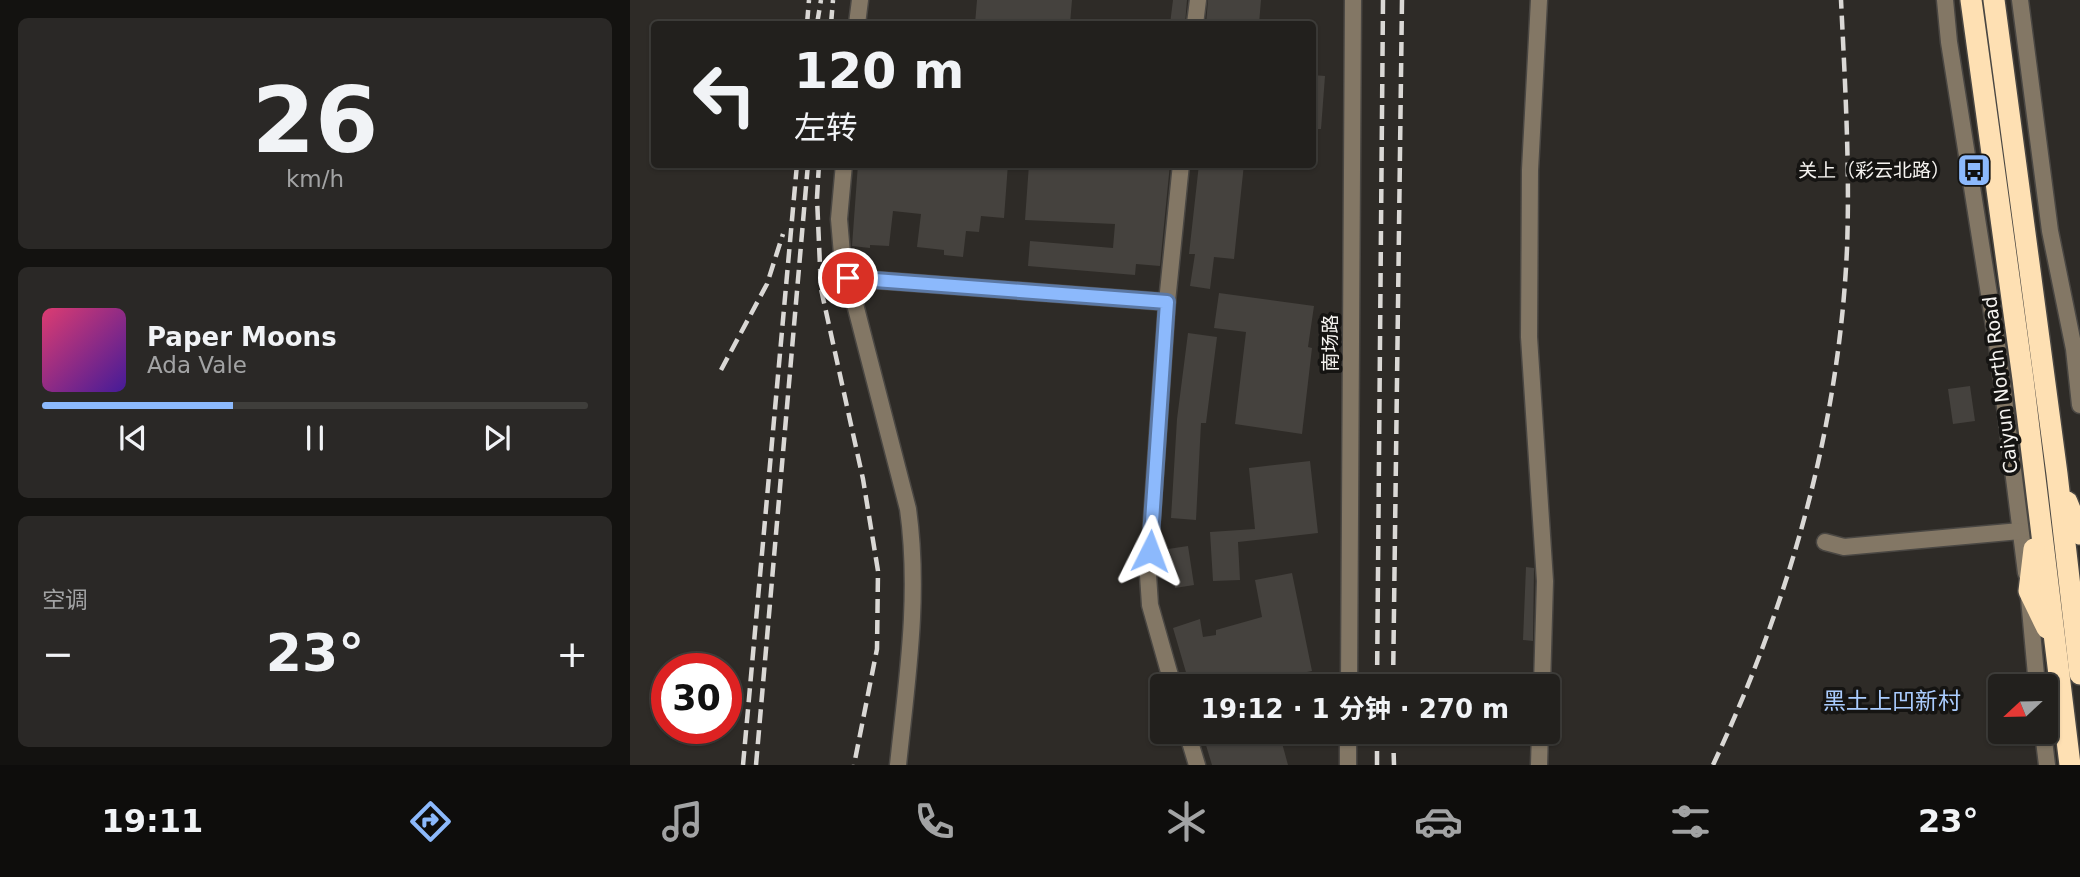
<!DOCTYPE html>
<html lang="zh">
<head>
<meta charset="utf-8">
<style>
	:root { --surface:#22201d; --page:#2a2826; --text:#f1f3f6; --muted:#a2a3a4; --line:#3f3e3b; --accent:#8cb9fc }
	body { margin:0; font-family:"DejaVu Sans","Noto Sans SC",sans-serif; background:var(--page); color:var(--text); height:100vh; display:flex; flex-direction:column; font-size:26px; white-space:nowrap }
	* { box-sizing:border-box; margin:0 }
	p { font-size:23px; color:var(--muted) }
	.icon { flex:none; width:38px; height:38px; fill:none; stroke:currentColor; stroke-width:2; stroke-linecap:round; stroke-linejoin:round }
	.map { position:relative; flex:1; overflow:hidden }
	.side { display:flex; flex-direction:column; gap:18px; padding:18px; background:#131210; width:630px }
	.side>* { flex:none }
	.guide { position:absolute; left:21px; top:21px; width:665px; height:147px; border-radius:7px; box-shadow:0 2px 5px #0004,0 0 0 2px var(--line); background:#22201d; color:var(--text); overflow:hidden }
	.needle { width:46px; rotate:248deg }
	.tools { position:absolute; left:1358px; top:674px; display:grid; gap:14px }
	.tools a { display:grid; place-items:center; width:70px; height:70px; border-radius:7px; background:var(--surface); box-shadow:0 2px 5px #0004,0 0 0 2px var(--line); font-size:35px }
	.speed { position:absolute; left:21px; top:653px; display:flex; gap:14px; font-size:35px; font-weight:700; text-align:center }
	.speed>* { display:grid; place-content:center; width:91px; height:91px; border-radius:50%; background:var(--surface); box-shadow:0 2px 5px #0004,0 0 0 2px var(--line); line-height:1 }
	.speed .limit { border:10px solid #d22; background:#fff; color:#111 }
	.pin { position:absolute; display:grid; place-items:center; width:60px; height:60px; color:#fff; margin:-30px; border:4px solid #fff; border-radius:50%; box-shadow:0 2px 7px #0007 }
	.me { position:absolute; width:77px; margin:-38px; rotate:3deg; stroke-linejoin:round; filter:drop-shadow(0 0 5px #0008) }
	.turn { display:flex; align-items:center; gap:24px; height:147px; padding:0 28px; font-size:32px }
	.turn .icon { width:91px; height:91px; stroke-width:2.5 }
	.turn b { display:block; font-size:49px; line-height:60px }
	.big { font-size:52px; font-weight:700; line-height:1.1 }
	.side .widget { flex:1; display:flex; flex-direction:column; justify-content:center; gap:10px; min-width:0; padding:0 24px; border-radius:10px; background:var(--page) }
	.side .dial { align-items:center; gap:0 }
	.dial b { font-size:91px; line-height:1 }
	.song { display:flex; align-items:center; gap:21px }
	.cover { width:84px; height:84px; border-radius:10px; background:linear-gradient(135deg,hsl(340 70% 55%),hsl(260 70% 35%)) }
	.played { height:7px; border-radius:4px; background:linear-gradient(90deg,var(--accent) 35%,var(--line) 35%) }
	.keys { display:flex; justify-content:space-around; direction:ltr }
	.heat { display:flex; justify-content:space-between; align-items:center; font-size:38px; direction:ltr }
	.trip { position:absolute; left:520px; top:674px; width:410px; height:70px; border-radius:7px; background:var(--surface); box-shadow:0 2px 5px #0004,0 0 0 2px var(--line); font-weight:700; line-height:70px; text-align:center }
	.tabs { display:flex; height:112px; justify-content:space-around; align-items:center; background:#0e0d0c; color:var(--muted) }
	.tabs .icon { width:49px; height:49px }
	.tabs .current { color:var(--accent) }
	.tabs b { font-size:32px; color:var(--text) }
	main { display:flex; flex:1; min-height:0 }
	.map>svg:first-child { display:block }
	.building { fill:#45423e }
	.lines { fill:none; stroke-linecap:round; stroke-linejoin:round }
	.minor-casing { stroke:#4a4743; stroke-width:19 }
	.highway-casing { stroke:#4a4743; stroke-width:24 }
	.minor { stroke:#837765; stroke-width:16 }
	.highway { stroke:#fee0b3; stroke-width:21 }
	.rail { stroke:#dad8d5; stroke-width:4.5; stroke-dasharray:14 7; stroke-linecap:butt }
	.route-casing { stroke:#5b78a4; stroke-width:18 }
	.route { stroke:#8cb9fc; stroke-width:12 }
	.labels { text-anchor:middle; stroke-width:7; stroke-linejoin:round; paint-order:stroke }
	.poi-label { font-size:19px; fill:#f6f4f1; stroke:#151412; text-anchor:end }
	.street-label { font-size:19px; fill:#f6f4f1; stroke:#151412 }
	.quarter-label { font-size:23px; fill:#aaccfe; stroke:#151412 }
</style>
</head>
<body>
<main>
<section class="side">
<div class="widget dial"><b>26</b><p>km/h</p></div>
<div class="widget">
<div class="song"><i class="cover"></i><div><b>Paper Moons</b><p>Ada Vale</p></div></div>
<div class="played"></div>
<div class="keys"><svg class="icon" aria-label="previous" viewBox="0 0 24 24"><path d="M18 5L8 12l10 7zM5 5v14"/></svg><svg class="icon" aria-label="pause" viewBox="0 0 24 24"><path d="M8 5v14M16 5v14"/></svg><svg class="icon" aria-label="next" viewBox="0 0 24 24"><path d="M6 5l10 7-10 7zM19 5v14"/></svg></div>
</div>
<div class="widget"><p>空调</p>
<div class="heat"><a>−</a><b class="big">23°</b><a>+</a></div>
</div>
</section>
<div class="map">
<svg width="1450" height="765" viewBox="0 0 1450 765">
	<rect width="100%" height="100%" fill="#2e2b27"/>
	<!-- building -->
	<g class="building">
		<polygon points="347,0 442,0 440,24 345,24"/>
		<polygon points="543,0 557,0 555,24 540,24"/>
		<polygon points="578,0 631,0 629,24 576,24"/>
		<polygon points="683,75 695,76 691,129 682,129"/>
		<polygon points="228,164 378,164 374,218 351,216 349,232 336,231 333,257 314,255 314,250 287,247 291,214 263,211 259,246 240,245 240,248 222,246"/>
		<polygon points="399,164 540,164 530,266 506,264 505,275 398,266 400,241 483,248 485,224 395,220"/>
		<polygon points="569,164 614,164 604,259 584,257 580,289 560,286 565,254 559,254"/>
		<polygon points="589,293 684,306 678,347 682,348 672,434 605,424 616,332 584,328"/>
		<polygon points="558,333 587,337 576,423 571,423 566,520 541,518 547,419"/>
		<polygon points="1340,386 1345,421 1323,424 1318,389"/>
		<polygon points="680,461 688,533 608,542 610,580 583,581 580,532 625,529 619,468"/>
		<polygon points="558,546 564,585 545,588 538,549"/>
		<polygon points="896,567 904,568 903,641 893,640"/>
		<polygon points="662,573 682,671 636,680 638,686 560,686 543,628 570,619 573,637 586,635 586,630 632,617 625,580"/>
		<polygon points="572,732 649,732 658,765 582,765"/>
	</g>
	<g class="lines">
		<!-- minor casing -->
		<g class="minor-casing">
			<g id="minor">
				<polyline points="909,0 900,170 899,337 915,581 912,686"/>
				<polyline points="1315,0 1319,42 1368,351 1396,573"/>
				<polyline points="1390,0 1420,231 1444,349 1450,405"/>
				<polyline points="227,24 230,0"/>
				<polyline points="565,24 568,0"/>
				<path d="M214 164 209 219 212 254 278 509C290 595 277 680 268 765"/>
				<polyline points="218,278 537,302"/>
				<polyline points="1195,542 1214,547 1390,531"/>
				<polyline points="1399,598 1407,686"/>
				<polyline points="543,686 520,605 518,575 537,302 551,164"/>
				<polyline points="719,686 723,0"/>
				<polyline points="557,732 567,765"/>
				<polyline points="1413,732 1417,765"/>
				<polyline points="718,765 718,732"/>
				<polyline points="909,765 910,732"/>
			</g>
		</g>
		<!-- highway casing -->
		<g class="highway-casing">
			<g id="highway">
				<polyline points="1341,0 1393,379 1440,765"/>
				<polyline points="1364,0 1427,474 1450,674"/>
				<polyline points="1437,502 1450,534"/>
				<polyline points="1404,549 1399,591 1417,628"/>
			</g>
		</g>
		<!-- minor -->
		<use href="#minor" class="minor"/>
		<!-- highway -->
		<use href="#highway" class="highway"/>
		<!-- rail -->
		<g class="rail">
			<polyline points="177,24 179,0"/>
			<polyline points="187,24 191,0"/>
			<polyline points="201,24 203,0"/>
			<polyline points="189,164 187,198 191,289 233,479 248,571 247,649 224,765"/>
			<polyline points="91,370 137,284 153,234"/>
			<polyline points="747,686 753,0"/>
			<polyline points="763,686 772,0"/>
			<polyline points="763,732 764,765"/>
			<polyline points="113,765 167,164"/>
			<polyline points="126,765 178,164"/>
			<polyline points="747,765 747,732"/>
			<path d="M1083 765C1159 603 1209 429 1217 249 1220 166 1215 83 1211 0"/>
		</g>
	</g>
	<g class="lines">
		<!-- route casing -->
		<g class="route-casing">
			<polyline id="route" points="218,278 537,302 520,551"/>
		</g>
		<!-- route -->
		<use href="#route" class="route"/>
	</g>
	<!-- icons -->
	<defs>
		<g id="bus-square" transform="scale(1.75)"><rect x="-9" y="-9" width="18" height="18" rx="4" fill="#8cb9fc" stroke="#151412"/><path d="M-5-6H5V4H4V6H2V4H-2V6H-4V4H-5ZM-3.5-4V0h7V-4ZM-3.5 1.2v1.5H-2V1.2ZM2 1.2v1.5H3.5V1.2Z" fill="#111"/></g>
	</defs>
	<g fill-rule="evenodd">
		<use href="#bus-square" x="1344" y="170"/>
	</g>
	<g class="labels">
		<!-- poi labels -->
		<g class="poi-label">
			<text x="1320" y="177">关上（彩云北路）</text>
		</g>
		<!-- street labels -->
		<g class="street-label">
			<text transform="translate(700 343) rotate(-90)" y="7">南场路</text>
			<text transform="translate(1370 385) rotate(-97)" y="7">Caiyun North Road</text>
		</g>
		<!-- quarter labels -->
		<g class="quarter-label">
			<text x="1262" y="709">黑土上凹新村</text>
		</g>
	</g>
</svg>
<div class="tools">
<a><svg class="needle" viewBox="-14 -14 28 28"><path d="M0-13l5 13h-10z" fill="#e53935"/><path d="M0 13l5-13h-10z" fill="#a2a3a4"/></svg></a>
</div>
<div class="speed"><div class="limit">30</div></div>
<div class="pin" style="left:218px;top:278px;background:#d93025"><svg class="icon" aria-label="arrive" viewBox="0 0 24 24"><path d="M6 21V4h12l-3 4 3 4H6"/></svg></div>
<svg class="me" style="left:520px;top:551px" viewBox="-20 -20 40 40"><path d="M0-17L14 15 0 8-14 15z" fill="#8cb9fc" stroke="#fff" stroke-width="4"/></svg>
<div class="trip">19:12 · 1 分钟 · 270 m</div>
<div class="guide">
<div class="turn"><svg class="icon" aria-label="left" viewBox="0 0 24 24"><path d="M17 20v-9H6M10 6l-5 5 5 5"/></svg><div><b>120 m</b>左转</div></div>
</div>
</div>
</main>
<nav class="tabs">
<b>19:11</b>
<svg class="icon current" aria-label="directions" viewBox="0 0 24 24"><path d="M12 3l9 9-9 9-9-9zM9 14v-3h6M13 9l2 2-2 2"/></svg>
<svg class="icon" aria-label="music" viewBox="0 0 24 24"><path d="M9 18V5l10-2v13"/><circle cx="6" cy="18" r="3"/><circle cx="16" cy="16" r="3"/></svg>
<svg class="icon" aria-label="phone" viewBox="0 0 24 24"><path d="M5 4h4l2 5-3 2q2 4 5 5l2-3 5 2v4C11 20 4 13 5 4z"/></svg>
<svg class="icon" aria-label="climate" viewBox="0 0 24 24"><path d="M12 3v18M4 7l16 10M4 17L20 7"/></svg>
<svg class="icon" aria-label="car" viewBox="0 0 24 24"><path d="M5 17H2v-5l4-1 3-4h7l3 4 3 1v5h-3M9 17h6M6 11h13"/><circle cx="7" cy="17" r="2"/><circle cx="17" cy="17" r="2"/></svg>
<svg class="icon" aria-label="filters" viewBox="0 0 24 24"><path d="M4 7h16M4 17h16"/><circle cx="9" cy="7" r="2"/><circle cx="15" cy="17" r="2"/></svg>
<b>23°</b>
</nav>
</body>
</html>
